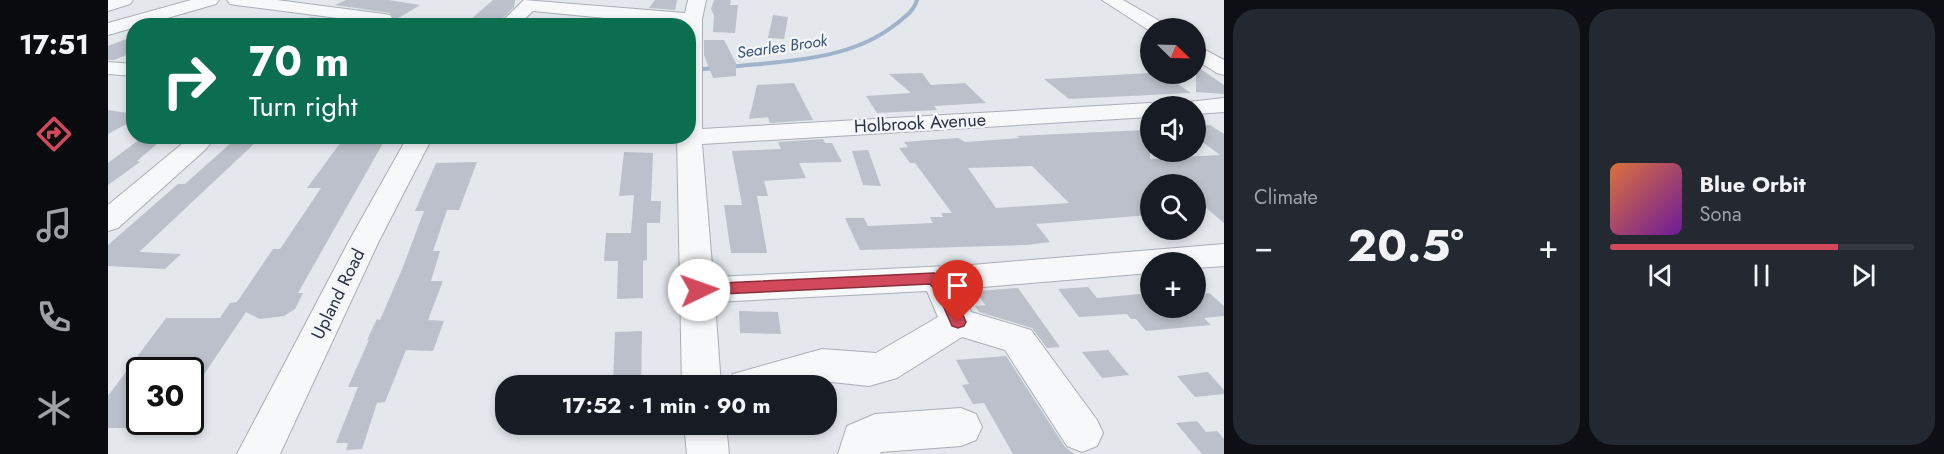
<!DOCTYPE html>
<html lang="en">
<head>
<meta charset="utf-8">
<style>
	:root { --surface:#171b24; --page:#242831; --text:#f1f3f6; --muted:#9ea1a6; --line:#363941; --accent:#d1495b }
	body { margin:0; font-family:Jost,sans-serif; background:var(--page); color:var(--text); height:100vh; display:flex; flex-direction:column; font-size:22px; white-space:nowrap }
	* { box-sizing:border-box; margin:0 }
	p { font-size:20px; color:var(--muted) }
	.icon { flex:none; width:33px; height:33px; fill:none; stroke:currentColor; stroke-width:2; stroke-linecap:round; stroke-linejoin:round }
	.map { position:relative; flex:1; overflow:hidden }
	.side { display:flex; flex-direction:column; gap:9px; padding:9px; background:#0d0f14; width:720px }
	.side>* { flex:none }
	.top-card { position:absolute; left:18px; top:18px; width:570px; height:126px; border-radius:24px; box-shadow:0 3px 9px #0003; background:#0b6e4f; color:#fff; overflow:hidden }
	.needle { width:39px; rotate:113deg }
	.tools { position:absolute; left:1032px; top:18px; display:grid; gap:12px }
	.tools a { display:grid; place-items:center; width:66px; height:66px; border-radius:50%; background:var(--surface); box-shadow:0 3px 9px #0003; font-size:30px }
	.speed { position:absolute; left:18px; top:357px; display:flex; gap:12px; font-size:30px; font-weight:700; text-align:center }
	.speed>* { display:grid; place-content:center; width:78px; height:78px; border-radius:50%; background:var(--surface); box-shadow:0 3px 9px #0003; line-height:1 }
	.speed .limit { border:3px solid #111; border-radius:9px; background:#fff; color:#111 }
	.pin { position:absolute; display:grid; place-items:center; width:51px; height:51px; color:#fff; margin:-62px -26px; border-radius:50% 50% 50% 0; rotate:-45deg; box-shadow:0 0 6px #0007 }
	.pin .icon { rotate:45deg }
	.me { position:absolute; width:66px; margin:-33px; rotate:87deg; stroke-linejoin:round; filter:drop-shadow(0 0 4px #0008) }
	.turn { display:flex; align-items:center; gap:21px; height:126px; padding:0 24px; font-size:27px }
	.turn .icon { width:78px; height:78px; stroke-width:2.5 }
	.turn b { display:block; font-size:42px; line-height:51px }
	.big { font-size:45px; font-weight:700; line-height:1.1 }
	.side .widget { flex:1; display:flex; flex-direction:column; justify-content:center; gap:9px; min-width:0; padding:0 21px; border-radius:24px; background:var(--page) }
	.song { display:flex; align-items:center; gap:18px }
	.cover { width:72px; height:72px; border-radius:9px; background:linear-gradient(135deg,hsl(20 70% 55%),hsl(280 70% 35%)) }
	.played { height:6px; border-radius:3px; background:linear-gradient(90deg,var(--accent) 75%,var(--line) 75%) }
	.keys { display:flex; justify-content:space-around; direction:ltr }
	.heat { display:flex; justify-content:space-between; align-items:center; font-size:33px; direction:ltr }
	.side .tiles { flex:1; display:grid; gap:9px; grid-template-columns:repeat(2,1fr) }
	.trip { position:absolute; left:387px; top:375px; width:342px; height:60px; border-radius:24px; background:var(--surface); box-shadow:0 3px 9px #0003; font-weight:700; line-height:60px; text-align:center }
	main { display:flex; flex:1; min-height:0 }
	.dock { display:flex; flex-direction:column; width:108px; justify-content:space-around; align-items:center; background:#090b0e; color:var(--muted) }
	.dock .icon { width:42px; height:42px }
	.dock .selected { color:var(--accent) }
	.dock b { font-size:27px; color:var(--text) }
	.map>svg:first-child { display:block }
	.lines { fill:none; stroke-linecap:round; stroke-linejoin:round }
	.stream { stroke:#9fb4cc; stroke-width:4 }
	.building { fill:#bbc0ca; fill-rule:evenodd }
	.minor-casing { stroke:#a9aeb7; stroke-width:2 }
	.minor { fill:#f7f8fa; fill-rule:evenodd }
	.route { fill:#d1495b; stroke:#882f3b; stroke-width:1.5 }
	.labels { text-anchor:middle; stroke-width:4.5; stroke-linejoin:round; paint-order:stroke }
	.far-water-label { font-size:16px; font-style:italic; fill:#34527a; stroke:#f4f6f9 }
	.street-label { font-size:18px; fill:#2b3445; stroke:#f4f6f9 }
</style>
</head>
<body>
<main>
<nav class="dock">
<b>17:51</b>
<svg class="icon selected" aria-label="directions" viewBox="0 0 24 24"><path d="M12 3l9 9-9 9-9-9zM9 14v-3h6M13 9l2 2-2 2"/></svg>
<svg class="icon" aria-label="music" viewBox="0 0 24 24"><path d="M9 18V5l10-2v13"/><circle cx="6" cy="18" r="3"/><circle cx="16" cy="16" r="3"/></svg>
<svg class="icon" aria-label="phone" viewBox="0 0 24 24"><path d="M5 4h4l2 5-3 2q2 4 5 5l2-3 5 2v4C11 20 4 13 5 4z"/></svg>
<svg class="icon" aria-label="climate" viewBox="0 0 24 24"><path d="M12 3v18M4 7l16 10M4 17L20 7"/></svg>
</nav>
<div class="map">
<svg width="1116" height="454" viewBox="0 0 1116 454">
	<rect width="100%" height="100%" fill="#e4e7ec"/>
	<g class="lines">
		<!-- stream -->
		<g class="stream">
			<path d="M620 67C676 61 742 61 788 24 797 17 806 11 809 0"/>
			<polyline points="595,69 607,68"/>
		</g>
	</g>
	<!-- building -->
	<g class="building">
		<polygon points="238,0 281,0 312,5 287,20 282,13 227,5"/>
		<polygon points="385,0 407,0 406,7 387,26 355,26"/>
		<polygon points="547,0 569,0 567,10 541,8"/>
		<polygon points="606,0 623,0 622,5 630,5 627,33 605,32 606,15 603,9"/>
		<polygon points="665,15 680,17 676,39 660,38"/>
		<polygon points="203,17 270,26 186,26"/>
		<polygon points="26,36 26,52 6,60 0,60 0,46"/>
		<polygon points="596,40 616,40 628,63 628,76 605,78 596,55"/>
		<polygon points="1088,66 1116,85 1116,94 1088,92"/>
		<polygon points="814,73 823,85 857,83 878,103 826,106 829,110 769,113 758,96 803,93 781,74"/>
		<polygon points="1042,73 1055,74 1083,93 961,99 936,79"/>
		<polygon points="686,83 705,120 662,123 660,117 641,119 649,85"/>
		<polygon points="0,110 26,114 26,120 0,134"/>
		<path d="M1102 125 1116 134V223L1088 199V184H1042V215L928 224 942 242 918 245 752 250 737 218H756L760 226 825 223 822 217H835L833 213H844L807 163H802L791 148 800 147 796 142 850 138 857 142 912 138 909 136 1037 130 1042 135V159L1112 155 1088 137V126ZM924 166 961 203 888 208 860 168Z"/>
		<polygon points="36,136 53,136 55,139 29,161 32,162 0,185 0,163"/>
		<polygon points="247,136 279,136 190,293 195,293 187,309 176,316 152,319 138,312 82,395 82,370 32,370 32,428 0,428 0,396 58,318 112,318 122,303 129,302 165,249 172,249 213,188 199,188 233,142 244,142"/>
		<polygon points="715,139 717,143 724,143 734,162 691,163 698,178 656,181 660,196 649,196 659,253 623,253 616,205 634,205 624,151 673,149 670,142"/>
		<polygon points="125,141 148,142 31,252 73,254 57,269 0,266 0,245 70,184 77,184"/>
		<polygon points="760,150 773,186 755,185 744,151"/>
		<polygon points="516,152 545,153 543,201 553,201 552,223 539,223 539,260 535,261 535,298 509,299 510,261 496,261 498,233 523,233 526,195 511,196"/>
		<polygon points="369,162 351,210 339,210 325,251 332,251 323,281 335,281 320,320 336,321 325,351 298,350 277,402 269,403 254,449 238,450 240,443 228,443 250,387 240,387 261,340 259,340 269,319 272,320 295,267 316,211 307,211 328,163"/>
		<polygon points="980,287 989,298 1042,293 1042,308 1086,308 1088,309 1088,294 1101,293 1116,306 1116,316 1096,318 1103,325 1038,331 1028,319 1023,319 1019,314 971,317 950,289"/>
		<polygon points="910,288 952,347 939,348 924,328 871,312 867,306 877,305 868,291"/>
		<polygon points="631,311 670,312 673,334 632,333"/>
		<polygon points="534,331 533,386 505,386 507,332"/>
		<polygon points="1000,350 1021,375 994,378 974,352"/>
		<polygon points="898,356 957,447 966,454 905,454 876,403 865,404 854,385 861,384 848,360"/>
		<polygon points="1100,372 1116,390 1116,394 1087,397 1069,376"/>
		<polygon points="1089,421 1098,432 1109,431 1116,439 1116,454 1094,454 1068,423"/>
	</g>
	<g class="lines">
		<!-- minor casing -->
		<g class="minor-casing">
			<g id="minor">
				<polygon points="0,0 25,0 22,4 0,11"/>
				<polygon points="83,0 111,0 108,4 0,35 0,23"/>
				<polygon points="119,0 169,0 276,14 282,15 285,19 282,23 276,24 128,5 122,4"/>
				<polygon points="416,0 577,13 580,0 598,0 594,19 594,129 1042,103 1051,106 1042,106 1042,117 594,144 605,277 863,265 1116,244 1116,266 1088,268 1088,262 1042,262 1042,273 852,289 863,312 923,330 989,420 995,433 989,446 974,452 959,446 897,350 854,337 789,378 761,386 714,381 697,386 620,386 625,374 714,349 768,353 830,317 819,291 607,302 613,386 574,386 569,137 580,136 580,26 425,11 409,26 389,26"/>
				<polygon points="994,0 1015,0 1057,24 1059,28 1042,28 1042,31"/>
				<polygon points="1088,45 1116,60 1116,75 1109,73 1088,60"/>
				<polygon points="0,62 26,64 26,76 0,74"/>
				<polygon points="1116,98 1116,112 1088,114 1088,106 1077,106 1080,102"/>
				<polygon points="89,136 98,139 102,144 98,149 10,228 0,231 0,205 80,139"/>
				<polygon points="300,136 325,136 271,241 172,454 129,454 241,241"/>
				<polygon points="853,408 868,414 874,427 868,440 853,446 773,452 772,454 730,454 739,426 767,414"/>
				<polygon points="576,424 618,424 621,454 579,454"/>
			</g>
		</g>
		<!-- minor -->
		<use href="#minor" class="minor"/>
	</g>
	<!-- route -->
	<path class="route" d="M826 273C843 278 851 307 858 322L856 326 850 328 844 326 830 294 822 284 591 295 586 294 583 290 586 286 591 284Z"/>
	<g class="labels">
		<!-- far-water labels -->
		<g class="far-water-label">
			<text transform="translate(674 46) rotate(-8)" y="6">Searles Brook</text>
		</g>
		<!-- street labels -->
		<g class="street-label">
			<text transform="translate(812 123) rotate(-3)" y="6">Holbrook Avenue</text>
			<text transform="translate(230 294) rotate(-64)" y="6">Upland Road</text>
		</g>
	</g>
</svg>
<div class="tools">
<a><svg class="needle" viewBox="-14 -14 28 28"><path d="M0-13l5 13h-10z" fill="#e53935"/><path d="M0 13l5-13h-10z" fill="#9ea1a6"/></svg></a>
<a><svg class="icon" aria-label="sound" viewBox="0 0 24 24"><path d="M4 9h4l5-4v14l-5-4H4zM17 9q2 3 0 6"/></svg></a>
<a><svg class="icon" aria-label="search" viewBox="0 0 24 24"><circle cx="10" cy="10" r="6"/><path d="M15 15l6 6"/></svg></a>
<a>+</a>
</div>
<div class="speed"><div class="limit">30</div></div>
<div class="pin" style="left:850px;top:322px;background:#d93025"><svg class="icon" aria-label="arrive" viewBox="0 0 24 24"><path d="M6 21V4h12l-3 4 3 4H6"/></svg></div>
<svg class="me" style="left:591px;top:290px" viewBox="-20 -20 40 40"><circle r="19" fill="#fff"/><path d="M0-13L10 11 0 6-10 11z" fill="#d1495b"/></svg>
<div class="trip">17:52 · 1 min · 90 m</div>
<div class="top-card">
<div class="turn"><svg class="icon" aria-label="right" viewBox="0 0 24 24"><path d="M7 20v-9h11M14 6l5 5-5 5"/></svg><div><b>70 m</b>Turn right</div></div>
</div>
</div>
<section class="side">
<div class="tiles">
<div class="widget"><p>Climate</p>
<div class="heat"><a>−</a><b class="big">20.5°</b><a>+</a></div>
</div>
<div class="widget">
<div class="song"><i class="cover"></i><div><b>Blue Orbit</b><p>Sona</p></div></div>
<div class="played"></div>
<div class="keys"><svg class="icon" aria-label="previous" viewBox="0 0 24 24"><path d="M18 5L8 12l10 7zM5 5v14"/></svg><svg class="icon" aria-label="pause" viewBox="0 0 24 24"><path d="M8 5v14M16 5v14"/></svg><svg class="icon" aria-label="next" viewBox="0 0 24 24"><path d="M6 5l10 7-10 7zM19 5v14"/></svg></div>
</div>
</div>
</section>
</main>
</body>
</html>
